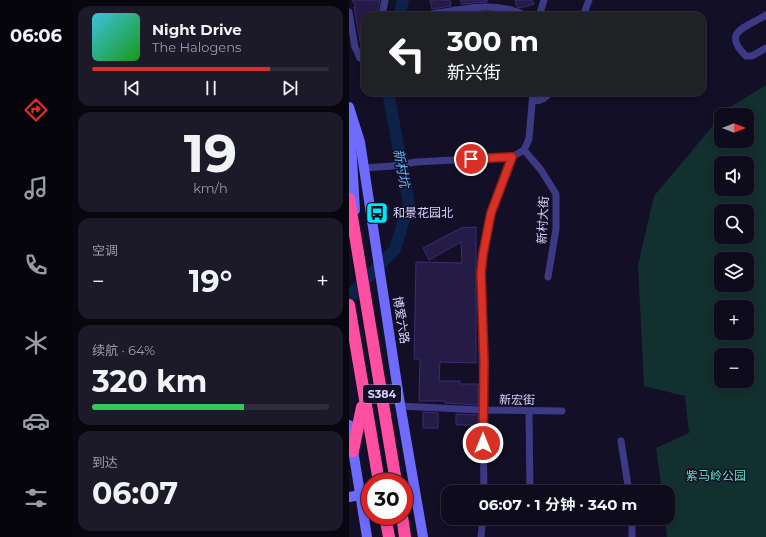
<!DOCTYPE html>
<html lang="zh">
<head>
<meta charset="utf-8">
<style>
	:root { --surface:#0e0b1c; --page:#1c1929; --text:#f1f3f6; --muted:#9b9ba3; --line:#2e2b3b; --accent:#d93025 }
	body { margin:0; font-family:Montserrat,"Noto Sans SC",sans-serif; background:var(--page); color:var(--text); height:100vh; display:flex; flex-direction:column; font-size:15px; white-space:nowrap }
	* { box-sizing:border-box; margin:0 }
	p { font-size:13px; color:var(--muted) }
	.icon { flex:none; width:22px; height:22px; fill:none; stroke:currentColor; stroke-width:2; stroke-linecap:round; stroke-linejoin:round }
	.map { position:relative; flex:1; overflow:hidden }
	.details { display:flex; flex-direction:column; gap:6px; padding:6px; background:#08060f; width:277px }
	.details>* { flex:none }
	.guide { position:absolute; left:12px; top:12px; width:345px; height:84px; border-radius:12px; box-shadow:0 2px 10px #0003,0 0 0 1px var(--line); background:#202124; color:#fff; overflow:hidden }
	.needle { width:26px; rotate:90deg }
	.controls { position:absolute; left:365px; top:108px; display:grid; gap:8px }
	.controls a { display:grid; place-items:center; width:40px; height:40px; border-radius:8px; background:var(--surface); box-shadow:0 2px 10px #0003,0 0 0 1px var(--line); font-size:20px }
	.speed { position:absolute; left:12px; top:473px; display:flex; gap:8px; font-size:20px; font-weight:700; text-align:center }
	.speed>* { display:grid; place-content:center; width:52px; height:52px; border-radius:50%; background:var(--surface); box-shadow:0 2px 10px #0003,0 0 0 1px var(--line); line-height:1 }
	.speed .limit { border:6px solid #d22; background:#fff; color:#111 }
	.pin { position:absolute; display:grid; place-items:center; width:34px; height:34px; color:#fff; margin:-17px; border:2px solid #fff; border-radius:50%; box-shadow:0 1px 4px #0007 }
	.me { position:absolute; width:44px; margin:-22px; rotate:0deg; stroke-linejoin:round; filter:drop-shadow(0 0 3px #0008) }
	.turn { display:flex; align-items:center; gap:14px; height:84px; padding:0 20px; font-size:18px }
	.turn .icon { width:52px; height:52px; stroke-width:2.5 }
	.turn b { display:block; font-size:28px; line-height:34px }
	.big { font-size:30px; font-weight:700; line-height:1.1 }
	.details .widget { flex:1; display:flex; flex-direction:column; justify-content:center; gap:6px; min-width:0; padding:0 14px; border-radius:12px; background:var(--page) }
	.details .dial { align-items:center; gap:0 }
	.dial b { font-size:52px; line-height:1 }
	.song { display:flex; align-items:center; gap:12px }
	.cover { width:48px; height:48px; border-radius:6px; background:linear-gradient(135deg,hsl(190 70% 55%),hsl(120 70% 35%)) }
	.played { height:4px; border-radius:2px; background:linear-gradient(90deg,var(--accent) 75%,var(--line) 75%) }
	.keys { display:flex; justify-content:space-around; direction:ltr }
	.heat { display:flex; justify-content:space-between; align-items:center; font-size:22px; direction:ltr }
	.charge { height:6px; border-radius:3px; background:linear-gradient(90deg,#34c759 64%,var(--line) 0) }
	.trip { position:absolute; left:92px; top:485px; width:234px; height:40px; border-radius:12px; background:var(--surface); box-shadow:0 2px 10px #0003,0 0 0 1px var(--line); font-weight:700; line-height:40px; text-align:center }
	main { display:flex; flex:1; min-height:0 }
	.tab-bar { display:flex; flex-direction:column; width:72px; justify-content:space-around; align-items:center; background:#06040b; color:var(--muted) }
	.tab-bar .icon { width:28px; height:28px }
	.tab-bar .current { color:var(--accent) }
	.tab-bar b { font-size:18px; color:var(--text) }
	.map>svg:first-child { display:block }
	.green { fill:#12302f; fill-rule:evenodd }
	.lines { fill:none; stroke-linecap:round; stroke-linejoin:round }
	.river { stroke:#0c2248; stroke-width:12 }
	.building { fill:#241b47; stroke:#3b2d73 }
	.street { stroke:#3d3a85; stroke-width:7 }
	.secondary { stroke:#6f6bff; stroke-width:10 }
	.highway { stroke:#ff4fa3; stroke-width:12 }
	.route-casing { stroke:#8d1f18; stroke-width:10 }
	.route { stroke:#d93025; stroke-width:7 }
	.labels { text-anchor:middle; stroke-width:3; stroke-linejoin:round; paint-order:stroke }
	.shield { fill:#130f26; stroke:#9e99be; stroke-width:1 }
	.shield-label { font-size:11px; font-weight:bold; fill:#d9d4ff }
	.poi-label { font-size:12px; fill:#d9d4ff; stroke:#130f26; text-anchor:start }
	.street-label { font-size:12px; fill:#d9d4ff; stroke:#130f26 }
	.park-label { font-size:12px; fill:#5fe0c0; stroke:#130f26 }
	.water-label { font-size:13px; font-style:italic; fill:#62b6ff; stroke:#130f26 }
</style>
</head>
<body>
<main>
<nav class="tab-bar">
<b>06:06</b>
<svg class="icon current" aria-label="directions" viewBox="0 0 24 24"><path d="M12 3l9 9-9 9-9-9zM9 14v-3h6M13 9l2 2-2 2"/></svg>
<svg class="icon" aria-label="music" viewBox="0 0 24 24"><path d="M9 18V5l10-2v13"/><circle cx="6" cy="18" r="3"/><circle cx="16" cy="16" r="3"/></svg>
<svg class="icon" aria-label="phone" viewBox="0 0 24 24"><path d="M5 4h4l2 5-3 2q2 4 5 5l2-3 5 2v4C11 20 4 13 5 4z"/></svg>
<svg class="icon" aria-label="climate" viewBox="0 0 24 24"><path d="M12 3v18M4 7l16 10M4 17L20 7"/></svg>
<svg class="icon" aria-label="car" viewBox="0 0 24 24"><path d="M5 17H2v-5l4-1 3-4h7l3 4 3 1v5h-3M9 17h6M6 11h13"/><circle cx="7" cy="17" r="2"/><circle cx="17" cy="17" r="2"/></svg>
<svg class="icon" aria-label="filters" viewBox="0 0 24 24"><path d="M4 7h16M4 17h16"/><circle cx="9" cy="7" r="2"/><circle cx="15" cy="17" r="2"/></svg>
</nav>
<section class="details">
<div class="widget">
<div class="song"><i class="cover"></i><div><b>Night Drive</b><p>The Halogens</p></div></div>
<div class="played"></div>
<div class="keys"><svg class="icon" aria-label="previous" viewBox="0 0 24 24"><path d="M18 5L8 12l10 7zM5 5v14"/></svg><svg class="icon" aria-label="pause" viewBox="0 0 24 24"><path d="M8 5v14M16 5v14"/></svg><svg class="icon" aria-label="next" viewBox="0 0 24 24"><path d="M6 5l10 7-10 7zM19 5v14"/></svg></div>
</div>
<div class="widget dial"><b>19</b><p>km/h</p></div>
<div class="widget"><p>空调</p>
<div class="heat"><a>−</a><b class="big">19°</b><a>+</a></div>
</div>
<div class="widget"><p>续航 · 64%</p><b class="big">320 km</b><div class="charge"></div></div>
<div class="widget"><p>到达</p><b class="big">06:07</b></div>
</section>
<div class="map">
<svg width="417" height="537" viewBox="0 0 417 537">
	<rect width="100%" height="100%" fill="#130f26"/>
	<!-- green -->
	<path class="green" d="M417 85V537H318L316 518H319V492H313L307 448 340 433 336 396 295 386 289 265 305 196 372 116V141H398V115H373L378 109ZM372 163H398V189H372ZM372 211H398V237H372ZM372 259H398V285H372ZM372 307H398V333H372ZM372 355H398V381H372Z"/>
	<g class="lines">
		<!-- river -->
		<g class="river">
			<polyline points="50,16 54,0"/>
			<polyline points="0,297 46,249 60,204 39,92"/>
		</g>
	</g>
	<!-- building -->
	<g class="building">
		<polygon points="3,0 31,0 28,16 16,16 16,54 12,47 5,7 7,7"/>
		<polygon points="81,0 101,0 102,6 83,9"/>
		<polygon points="112,0 138,0 138,2 112,4"/>
		<polygon points="166,0 183,0 185,4 171,8 168,7"/>
		<polygon points="127,227 127,363 91,362 90,381 111,381 111,384 129,384 129,405 96,403 96,401 70,401 71,359 65,359 67,262 113,263 112,242 80,260 74,248 112,228"/>
		<polygon points="74,412 89,413 89,428 74,428"/>
		<polygon points="107,414 129,415 129,425 107,425"/>
	</g>
	<g class="lines">
		<!-- street -->
		<g class="street">
			<polyline points="0,12 6,47 11,58 16,59"/>
			<path d="M83 14C113 9 149 0 177 16"/>
			<path d="M417 15C399 27 371 31 397 56H403L417 48"/>
			<polyline points="33,16 36,0"/>
			<polyline points="190,16 195,0"/>
			<polyline points="234,16 240,0"/>
			<path d="M184 101C192 101 197 99 201 92"/>
			<polyline points="175,150 192,170 207,194 207,229 199,277"/>
			<polyline points="15,168 43,166 67,162 163,157"/>
			<polyline points="51,406 131,410 213,411"/>
			<polyline points="180,412 181,492"/>
			<polyline points="272,441 280,492"/>
			<polyline points="135,492 132,273 133,254 142,213 163,157 175,150 180,139 184,92"/>
			<polyline points="283,518 283,537"/>
			<polyline points="132,537 134,518"/>
		</g>
		<!-- secondary -->
		<g class="secondary">
			<polyline points="0,107 11,142 51,404 74,537"/>
			<polyline points="1,124 6,210"/>
			<polyline points="0,425 18,537"/>
			<polyline points="0,497 11,495"/>
		</g>
		<!-- highway -->
		<g class="highway">
			<polyline points="0,199 47,482"/>
			<polyline points="0,305 30,482"/>
			<polyline points="4,451 13,407"/>
			<polyline points="36,516 40,537"/>
			<polyline points="53,516 56,537"/>
		</g>
	</g>
	<g class="lines">
		<!-- route casing -->
		<g class="route-casing">
			<polyline id="route" points="122,159 163,157 142,213 134,254 132,273 135,362 134,443"/>
		</g>
		<!-- route -->
		<use href="#route" class="route"/>
	</g>
	<!-- icons -->
	<defs>
		<g id="bus-square" transform="scale(1.15)"><rect x="-9" y="-9" width="18" height="18" rx="4" fill="#00e5ff" stroke="#130f26"/><path d="M-5-6H5V4H4V6H2V4H-2V6H-4V4H-5ZM-3.5-4V0h7V-4ZM-3.5 1.2v1.5H-2V1.2ZM2 1.2v1.5H3.5V1.2Z" fill="#111"/></g>
	</defs>
	<g fill-rule="evenodd">
		<use href="#bus-square" x="28" y="213"/>
	</g>
	<g class="labels">
		<!-- shield labels -->
		<rect class="shield" x="14" y="385" width="38" height="18" rx="3"/>
		<g class="shield-label">
			<text x="33" y="398">S384</text>
		</g>
		<!-- poi labels -->
		<g class="poi-label">
			<text x="44" y="217">和景花园北</text>
		</g>
		<!-- street labels -->
		<g class="street-label">
			<text transform="translate(194 220) rotate(-87)" y="4">新村大街</text>
			<text transform="translate(52 320) rotate(81)" y="4">博爱六路</text>
			<text transform="translate(168 400) rotate(1)" y="4">新宏街</text>
		</g>
		<!-- park labels -->
		<g class="park-label">
			<text x="367" y="480">紫马岭公园</text>
		</g>
		<!-- water labels -->
		<g class="water-label">
			<text transform="translate(53 168) rotate(80)" y="5">新村坑</text>
		</g>
	</g>
</svg>
<div class="controls">
<a><svg class="needle" viewBox="-14 -14 28 28"><path d="M0-13l5 13h-10z" fill="#e53935"/><path d="M0 13l5-13h-10z" fill="#9b9ba3"/></svg></a>
<a><svg class="icon" aria-label="sound" viewBox="0 0 24 24"><path d="M4 9h4l5-4v14l-5-4H4zM17 9q2 3 0 6"/></svg></a>
<a><svg class="icon" aria-label="search" viewBox="0 0 24 24"><circle cx="10" cy="10" r="6"/><path d="M15 15l6 6"/></svg></a>
<a><svg class="icon" aria-label="layers" viewBox="0 0 24 24"><path d="M12 4l9 5-9 5-9-5zM3 14l9 5 9-5"/></svg></a>
<a>+</a>
<a>−</a>
</div>
<div class="speed"><div class="limit">30</div></div>
<div class="pin" style="left:122px;top:159px;background:#d93025"><svg class="icon" aria-label="arrive" viewBox="0 0 24 24"><path d="M6 21V4h12l-3 4 3 4H6"/></svg></div>
<svg class="me" style="left:134px;top:443px" viewBox="-20 -20 40 40"><circle r="17" fill="#d93025" stroke="#fff" stroke-width="3"/><path d="M0-11L8 9 0 5-8 9z" fill="#fff"/></svg>
<div class="trip">06:07 · 1 分钟 · 340 m</div>
<div class="guide">
<div class="turn"><svg class="icon" aria-label="left" viewBox="0 0 24 24"><path d="M17 20v-9H6M10 6l-5 5 5 5"/></svg><div><b>300 m</b>新兴街</div></div>
</div>
</div>
</main>
</body>
</html>
